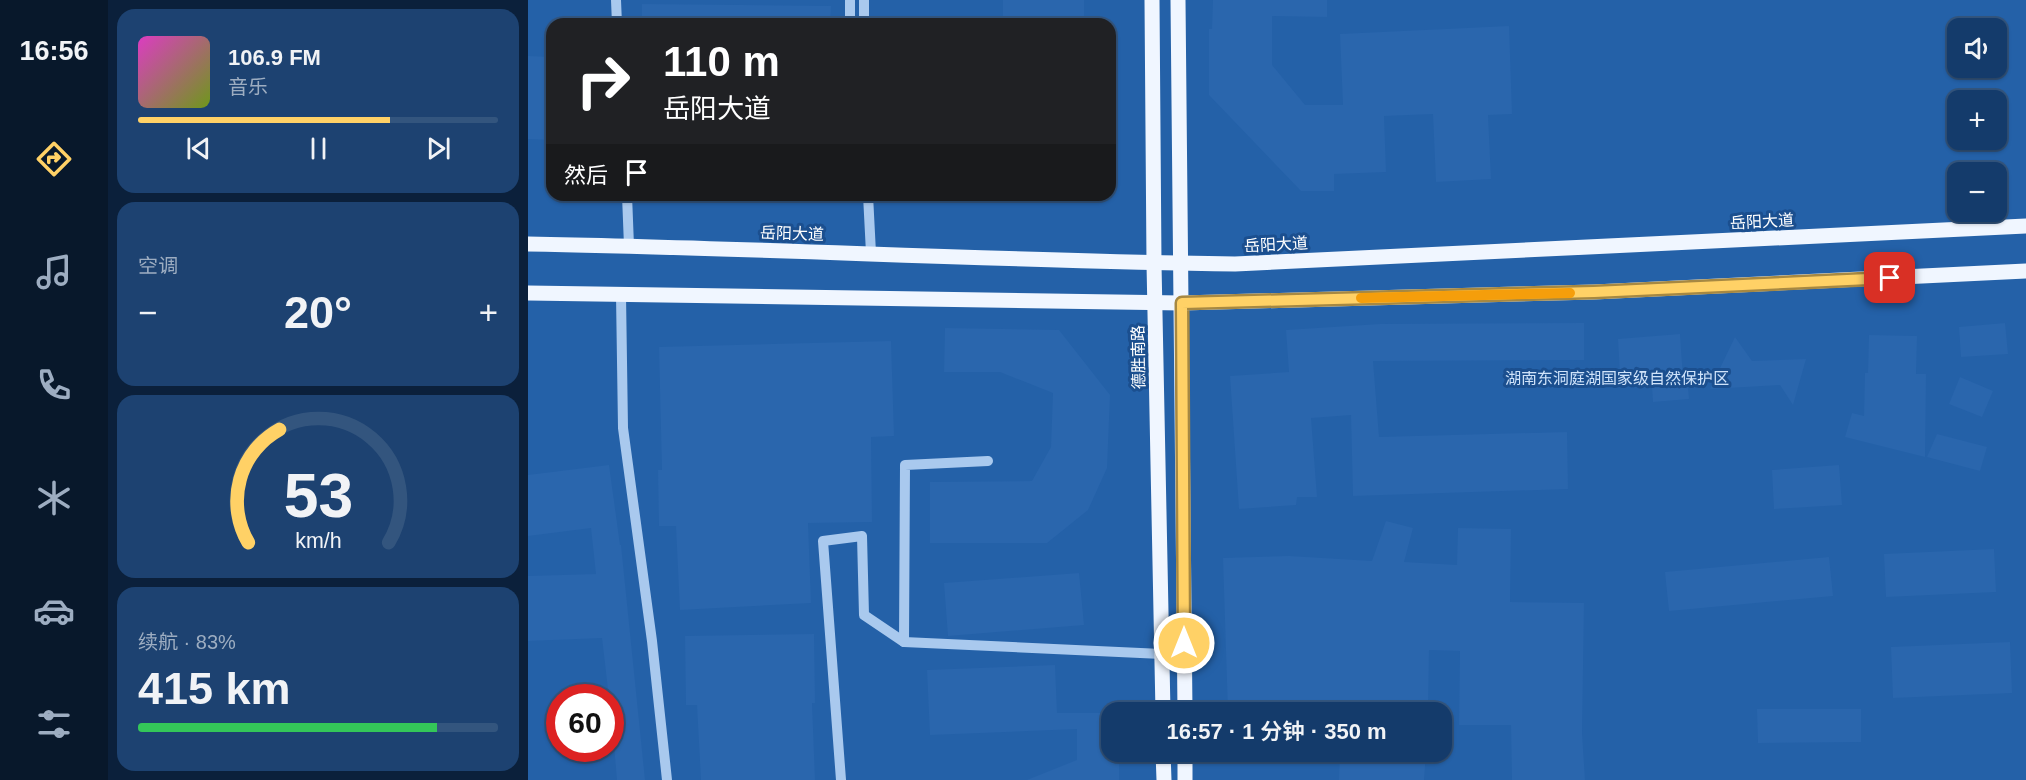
<!DOCTYPE html>
<html lang="zh">
<head>
<meta charset="utf-8">
<style>
	:root { --surface:#143b6b; --page:#1d4271; --text:#f1f3f6; --muted:#9dadc1; --line:#33557e; --accent:#ffd166 }
	body { margin:0; font-family:Helvetica,"Noto Sans SC",sans-serif; background:var(--page); color:var(--text); height:100vh; display:flex; flex-direction:column; font-size:22px; white-space:nowrap }
	* { box-sizing:border-box; margin:0 }
	p { font-size:20px; color:var(--muted) }
	.icon { flex:none; width:33px; height:33px; fill:none; stroke:currentColor; stroke-width:2; stroke-linecap:round; stroke-linejoin:round }
	.map { position:relative; flex:1; overflow:hidden }
	.details { display:flex; flex-direction:column; gap:9px; padding:9px; background:#0b203b; width:420px }
	.details>* { flex:none }
	.banner { position:absolute; left:18px; top:18px; width:570px; height:183px; border-radius:18px; box-shadow:0 2px 4px #0004,0 0 0 2px var(--line); background:#202124; color:#fff; overflow:hidden }
	.controls { position:absolute; left:1419px; top:18px; display:grid; gap:12px }
	.controls a { display:grid; place-items:center; width:60px; height:60px; border-radius:12px; background:var(--surface); box-shadow:0 2px 4px #0004,0 0 0 2px var(--line); font-size:30px }
	.speed { position:absolute; left:18px; top:684px; display:flex; gap:12px; font-size:30px; font-weight:700; text-align:center }
	.speed>* { display:grid; place-content:center; width:78px; height:78px; border-radius:50%; background:var(--surface); box-shadow:0 2px 4px #0004,0 0 0 2px var(--line); line-height:1 }
	.speed .limit { border:9px solid #d22; background:#fff; color:#111 }
	.pin { position:absolute; display:grid; place-items:center; width:51px; height:51px; color:#fff; margin:-26px; border-radius:12px; box-shadow:0 3px 9px #0006 }
	.me { position:absolute; width:66px; margin:-33px; rotate:0deg; stroke-linejoin:round; filter:drop-shadow(0 0 4px #0008) }
	.turn { display:flex; align-items:center; gap:21px; height:126px; padding:0 18px; font-size:27px }
	.turn .icon { width:78px; height:78px; stroke-width:2.5 }
	.turn b { display:block; font-size:42px; line-height:51px }
	.then { display:flex; align-items:center; height:57px; padding:0 18px; background:#0003; gap:12px; font-size:22px }
	.big { font-size:45px; font-weight:600; line-height:1.1 }
	.details .card { flex:1; display:flex; flex-direction:column; justify-content:center; gap:9px; min-width:0; padding:0 21px; border-radius:18px; background:var(--page) }
	.details .dial { align-items:center; gap:0 }
	.dial svg { height:156px; overflow:visible; fill:none; stroke:var(--line); stroke-width:7; stroke-linecap:round; text-anchor:middle }
	.dial text { fill:var(--text); stroke:none }
	.song { display:flex; align-items:center; gap:18px }
	.cover { width:72px; height:72px; border-radius:9px; background:linear-gradient(135deg,hsl(310 70% 55%),hsl(80 70% 35%)) }
	.played { height:6px; border-radius:3px; background:linear-gradient(90deg,var(--accent) 70%,var(--line) 70%) }
	.keys { display:flex; justify-content:space-around; direction:ltr }
	.heat { display:flex; justify-content:space-between; align-items:center; font-size:33px; direction:ltr }
	.charge { height:9px; border-radius:4px; background:linear-gradient(90deg,#34c759 83%,var(--line) 0) }
	.trip { position:absolute; left:573px; top:702px; width:351px; height:60px; border-radius:18px; background:var(--surface); box-shadow:0 2px 4px #0004,0 0 0 2px var(--line); font-weight:600; line-height:60px; text-align:center }
	main { display:flex; flex:1; min-height:0 }
	.tab-bar { display:flex; flex-direction:column; width:108px; justify-content:space-around; align-items:center; background:#08182b; color:var(--muted) }
	.tab-bar .icon { width:42px; height:42px }
	.tab-bar .on { color:var(--accent) }
	.tab-bar b { font-size:27px; color:var(--text) }
	.map>svg:first-child { display:block }
	.green { fill:#2461a8; fill-rule:evenodd }
	.building { fill:#2a66ad }
	.lines { fill:none; stroke-linecap:round; stroke-linejoin:round }
	.minor { stroke:#a9c9ee; stroke-width:10 }
	.major { stroke:#f0f6ff; stroke-width:15 }
	.route-casing { stroke:#a68842; stroke-width:15 }
	.route { stroke:#ffd166; stroke-width:10 }
	.slow { stroke:#f59e0b; stroke-width:10 }
	.labels { text-anchor:middle; stroke-width:6; stroke-linejoin:round; paint-order:stroke }
	.street-label { font-size:16px; fill:#fff; stroke:#1b4f8f }
	.park-label { font-size:16px; fill:#cfe3fa; stroke:#1b4f8f }
</style>
</head>
<body>
<main>
<nav class="tab-bar">
<b>16:56</b>
<svg class="icon on" aria-label="directions" viewBox="0 0 24 24"><path d="M12 3l9 9-9 9-9-9zM9 14v-3h6M13 9l2 2-2 2"/></svg>
<svg class="icon" aria-label="music" viewBox="0 0 24 24"><path d="M9 18V5l10-2v13"/><circle cx="6" cy="18" r="3"/><circle cx="16" cy="16" r="3"/></svg>
<svg class="icon" aria-label="phone" viewBox="0 0 24 24"><path d="M5 4h4l2 5-3 2q2 4 5 5l2-3 5 2v4C11 20 4 13 5 4z"/></svg>
<svg class="icon" aria-label="climate" viewBox="0 0 24 24"><path d="M12 3v18M4 7l16 10M4 17L20 7"/></svg>
<svg class="icon" aria-label="car" viewBox="0 0 24 24"><path d="M5 17H2v-5l4-1 3-4h7l3 4 3 1v5h-3M9 17h6M6 11h13"/><circle cx="7" cy="17" r="2"/><circle cx="17" cy="17" r="2"/></svg>
<svg class="icon" aria-label="filters" viewBox="0 0 24 24"><path d="M4 7h16M4 17h16"/><circle cx="9" cy="7" r="2"/><circle cx="15" cy="17" r="2"/></svg>
</nav>
<section class="details">
<div class="card">
<div class="song"><i class="cover"></i><div><b>106.9 FM</b><p>音乐</p></div></div>
<div class="played"></div>
<div class="keys"><svg class="icon" aria-label="previous" viewBox="0 0 24 24"><path d="M18 5L8 12l10 7zM5 5v14"/></svg><svg class="icon" aria-label="pause" viewBox="0 0 24 24"><path d="M8 5v14M16 5v14"/></svg><svg class="icon" aria-label="next" viewBox="0 0 24 24"><path d="M6 5l10 7-10 7zM19 5v14"/></svg></div>
</div>
<div class="card"><p>空调</p>
<div class="heat"><a>−</a><b class="big">20°</b><a>+</a></div>
</div>
<div class="card dial"><svg viewBox="0 0 100 80">
<path d="M14 69A42 42 0 1 1 86 69"/>
<path d="M14 69A42 42 0 0 1 30 11" stroke="#ffd166"/>
<text x="50" y="56" font-size="32" font-weight="700">53</text>
<text x="50" y="72" font-size="11">km/h</text>
</svg></div>
<div class="card"><p>续航 · 83%</p><b class="big">415 km</b><div class="charge"></div></div>
</section>
<div class="map">
<svg width="1498" height="780" viewBox="0 0 1498 780">
	<rect width="100%" height="100%" fill="#1b4f8f"/>
	<!-- green -->
	<path class="green" d="M0 0H1498V780H0ZM24 24H582V195H24ZM1430 28H1468V68H1430ZM1430 100H1468V140H1430ZM1430 172H1468V212H1430ZM32 698H82V748H32ZM584 712H914V752H584Z"/>
	<!-- building -->
	<g class="building">
		<rect x="475" y="0" width="81" height="24"/>
		<polygon points="685,0 799,0 799,17 744,16 744,65 777,105 815,105 812,34 981,26 984,114 960,115 963,179 908,182 905,114 856,116 858,172 806,174 806,191 773,191 681,95 681,29 684,29"/>
		<polygon points="114,4 303,6 302,24 114,24"/>
		<polygon points="0,56 24,57 24,140 0,139"/>
		<polygon points="1056,323 1056,360 845,361 851,437 1039,432 1040,489 825,496 823,415 783,418 789,497 769,497 768,505 711,509 702,376 761,372 758,330 852,324"/>
		<polygon points="1477,323 1480,354 1433,357 1431,327"/>
		<polygon points="417,328 531,330 582,395 579,468 560,510 519,543 402,543 402,482 504,481 523,447 525,393 472,372 416,372"/>
		<polygon points="1152,334 1155,378 1159,378 1161,399 1125,402 1123,373 1092,375 1090,339"/>
		<polygon points="1341,335 1389,336 1388,374 1398,374 1397,457 1317,437 1324,413 1336,416 1337,373 1340,373"/>
		<polygon points="1207,337 1224,361 1278,359 1265,405 1252,385 1182,389"/>
		<polygon points="363,341 366,436 343,437 344,522 280,523 283,603 152,610 148,526 131,526 130,470 134,470 131,347"/>
		<polygon points="1432,377 1465,391 1454,417 1421,404"/>
		<polygon points="1409,434 1459,447 1452,471 1399,457"/>
		<polygon points="81,465 92,545 93,545 117,780 89,780 82,698 81,698 74,638 0,641 0,576 68,574 63,528 0,536 0,475"/>
		<polygon points="1311,465 1314,505 1246,509 1244,470"/>
		<polygon points="858,521 885,528 876,562 929,565 930,528 983,529 982,602 1056,603 1054,733 1057,780 984,780 983,725 931,725 932,651 901,650 900,708 766,708 766,712 700,712 695,558 761,556 844,561"/>
		<polygon points="1466,549 1468,592 1358,597 1356,554"/>
		<polygon points="1301,557 1305,596 1141,611 1137,572"/>
		<polygon points="551,573 556,625 420,636 416,583"/>
		<polygon points="286,634 287,703 284,703 287,780 173,780 169,705 158,705 157,636"/>
		<polygon points="1482,642 1484,693 1365,698 1363,647"/>
		<polygon points="527,665 529,713 584,713 584,752 591,752 591,780 499,780 549,760 549,729 402,735 399,670"/>
		<polygon points="1229,709 1333,709 1333,742 1230,743"/>
		<polygon points="812,752 898,752 896,780 811,780"/>
	</g>
	<g class="lines">
		<!-- minor -->
		<g class="minor">
			<polyline points="88,0 89,24"/>
			<polyline points="322,24 322,1"/>
			<polyline points="336,24 336,0"/>
			<polyline points="99,195 101,246"/>
			<polyline points="340,195 343,253"/>
			<polyline points="93,295 95,428 124,641 139,780"/>
			<polyline points="460,461 377,465 376,642 634,654"/>
			<polyline points="313,780 295,541 334,536 336,615 376,642"/>
		</g>
		<!-- major -->
		<g class="major">
			<polyline points="624,0 626,264 635,712"/>
			<polyline points="650,0 657,712"/>
			<path d="M0 244C236 248 471 261 707 264L1498 226"/>
			<polyline points="0,293 654,303 1066,292 1498,271"/>
			<polyline points="635,752 636,780"/>
			<polyline points="657,752 657,780"/>
		</g>
	</g>
	<g class="lines">
		<!-- route casing -->
		<g class="route-casing">
			<polyline id="route" points="656,643 654,303 1066,292 1362,278"/>
		</g>
		<!-- route -->
		<use href="#route" class="route"/>
		<!-- slow -->
		<polyline class="slow" points="833,298 1042,293"/>
	</g>
	<g class="labels">
		<!-- street labels -->
		<g class="street-label">
			<text transform="translate(1234 221) rotate(-3)" y="6">岳阳大道</text>
			<text transform="translate(264 233) rotate(2)" y="6">岳阳大道</text>
			<text transform="translate(748 244) rotate(-3)" y="6">岳阳大道</text>
			<text transform="translate(610 357) rotate(-91)" y="6">德胜南路</text>
		</g>
		<!-- park labels -->
		<g class="park-label">
			<text x="1089" y="384">湖南东洞庭湖国家级自然保护区</text>
		</g>
	</g>
</svg>
<div class="controls">
<a><svg class="icon" aria-label="sound" viewBox="0 0 24 24"><path d="M4 9h4l5-4v14l-5-4H4zM17 9q2 3 0 6"/></svg></a>
<a>+</a>
<a>−</a>
</div>
<div class="speed"><div class="limit">60</div></div>
<div class="pin" style="left:1362px;top:278px;background:#d93025"><svg class="icon" aria-label="arrive" viewBox="0 0 24 24"><path d="M6 21V4h12l-3 4 3 4H6"/></svg></div>
<svg class="me" style="left:656px;top:643px" viewBox="-20 -20 40 40"><circle r="17" fill="#ffd166" stroke="#fff" stroke-width="3"/><path d="M0-11L8 9 0 5-8 9z" fill="#fff"/></svg>
<div class="trip">16:57 · 1 分钟 · 350 m</div>
<div class="banner">
<div class="turn"><svg class="icon" aria-label="right" viewBox="0 0 24 24"><path d="M7 20v-9h11M14 6l5 5-5 5"/></svg><div><b>110 m</b>岳阳大道</div></div>
<div class="then">然后<svg class="icon" aria-label="arrive" viewBox="0 0 24 24"><path d="M6 21V4h12l-3 4 3 4H6"/></svg></div>
</div>
</div>
</main>
</body>
</html>
